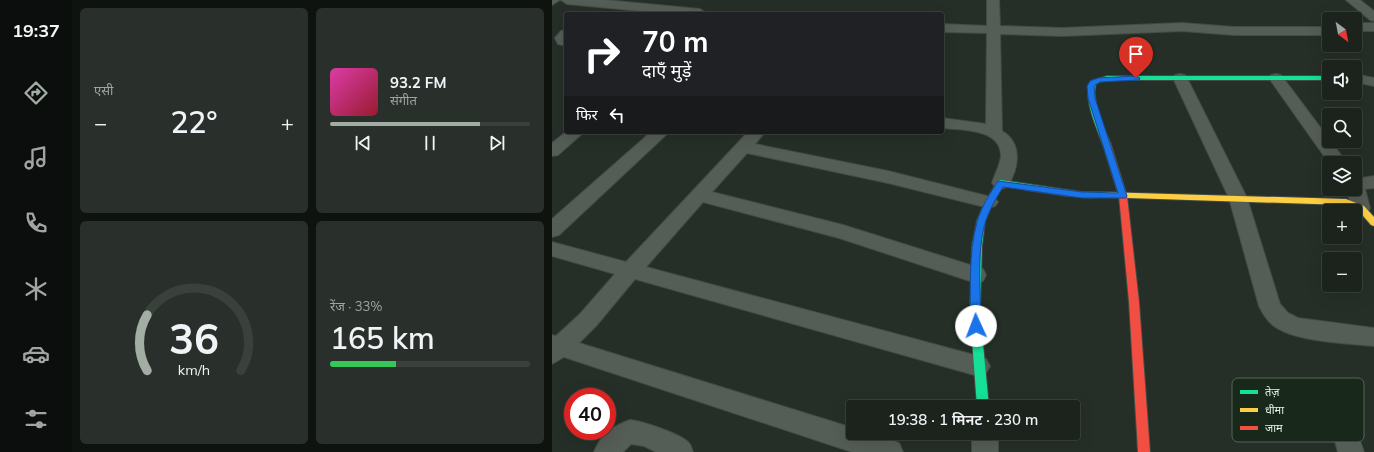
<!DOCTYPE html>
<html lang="hi">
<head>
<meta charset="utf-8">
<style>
	:root { --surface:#1c231d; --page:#292f2a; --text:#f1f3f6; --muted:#a0a4a4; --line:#3a403b; --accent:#a2ada4 }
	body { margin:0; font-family:Mulish,"Noto Sans Devanagari",sans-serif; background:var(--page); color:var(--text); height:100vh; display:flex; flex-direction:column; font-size:15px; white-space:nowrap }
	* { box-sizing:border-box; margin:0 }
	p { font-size:13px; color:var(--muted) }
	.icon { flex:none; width:22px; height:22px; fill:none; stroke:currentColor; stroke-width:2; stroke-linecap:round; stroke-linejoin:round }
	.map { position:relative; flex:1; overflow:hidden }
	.panel { display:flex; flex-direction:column; gap:8px; padding:8px; background:#0f1310; width:480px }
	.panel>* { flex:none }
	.guide { position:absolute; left:12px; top:12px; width:380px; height:122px; border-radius:4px; box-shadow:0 4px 16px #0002,0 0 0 1px var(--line); background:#202124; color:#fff; overflow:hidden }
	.needle { width:26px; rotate:148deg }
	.buttons { position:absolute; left:770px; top:12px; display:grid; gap:8px }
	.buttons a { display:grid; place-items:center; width:40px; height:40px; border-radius:4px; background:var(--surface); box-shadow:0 4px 16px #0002,0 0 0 1px var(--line); font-size:20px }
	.speed { position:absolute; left:12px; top:388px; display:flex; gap:8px; font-size:20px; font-weight:700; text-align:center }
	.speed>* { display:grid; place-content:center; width:52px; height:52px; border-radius:50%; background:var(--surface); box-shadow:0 4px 16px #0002,0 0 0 1px var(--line); line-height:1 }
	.speed .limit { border:6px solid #d22; background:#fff; color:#111 }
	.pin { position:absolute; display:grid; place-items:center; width:34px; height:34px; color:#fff; margin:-41px -17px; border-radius:50% 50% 50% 0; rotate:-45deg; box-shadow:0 0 4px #0007 }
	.pin .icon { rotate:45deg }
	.me { position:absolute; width:44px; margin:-22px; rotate:358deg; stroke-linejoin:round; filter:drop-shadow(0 0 3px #0008) }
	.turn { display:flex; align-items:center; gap:14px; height:84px; padding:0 12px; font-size:18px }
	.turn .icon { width:52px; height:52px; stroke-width:2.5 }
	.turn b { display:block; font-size:28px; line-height:34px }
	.then { display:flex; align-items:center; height:38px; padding:0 12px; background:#0003; gap:8px; font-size:15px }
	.big { font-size:30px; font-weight:600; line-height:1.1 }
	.panel .widget { flex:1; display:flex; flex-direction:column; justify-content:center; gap:6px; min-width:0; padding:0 14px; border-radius:6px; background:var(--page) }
	.panel .dial { align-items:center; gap:0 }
	.dial svg { height:104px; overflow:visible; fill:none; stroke:var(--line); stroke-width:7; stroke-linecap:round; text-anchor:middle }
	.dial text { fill:var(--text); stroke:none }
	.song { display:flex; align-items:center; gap:12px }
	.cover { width:48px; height:48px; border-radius:6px; background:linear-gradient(135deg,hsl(320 70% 55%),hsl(350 70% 35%)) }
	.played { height:4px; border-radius:2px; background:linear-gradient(90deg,var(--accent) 75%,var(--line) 75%) }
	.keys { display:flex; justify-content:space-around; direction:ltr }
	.heat { display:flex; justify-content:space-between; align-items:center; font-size:22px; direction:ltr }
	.charge { height:6px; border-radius:3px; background:linear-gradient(90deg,#34c759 33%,var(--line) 0) }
	.panel .tiles { flex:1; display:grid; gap:8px; grid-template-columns:repeat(2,1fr) }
	.trip { position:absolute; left:294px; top:400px; width:234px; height:40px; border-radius:4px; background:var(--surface); box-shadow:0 4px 16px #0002,0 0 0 1px var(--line); font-weight:600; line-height:40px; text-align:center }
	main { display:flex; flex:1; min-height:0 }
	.dock { display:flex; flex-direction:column; width:72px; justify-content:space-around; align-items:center; background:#0b0e0c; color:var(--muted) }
	.dock .icon { width:28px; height:28px }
	.dock .active { color:var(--accent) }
	.dock b { font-size:18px; color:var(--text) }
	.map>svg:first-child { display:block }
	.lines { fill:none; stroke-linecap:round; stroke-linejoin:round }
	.street-casing { stroke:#424b44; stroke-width:2 }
	.fast-casing { stroke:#424b44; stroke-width:2 }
	.slow-casing { stroke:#424b44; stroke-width:2 }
	.jam-casing { stroke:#424b44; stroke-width:2 }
	.street { fill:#555d57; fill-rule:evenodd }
	.fast { fill:#16e098; fill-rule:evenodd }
	.slow { fill:#ffcf43; fill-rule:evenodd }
	.jam { fill:#f24e42; fill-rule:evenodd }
	.route { fill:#1a73e8; stroke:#114b97 }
	.key { fill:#18291b; stroke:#566558; stroke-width:1 }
	.key-label { font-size:11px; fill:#e6f1e7 }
</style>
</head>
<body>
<main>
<nav class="dock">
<b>19:37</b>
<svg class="icon active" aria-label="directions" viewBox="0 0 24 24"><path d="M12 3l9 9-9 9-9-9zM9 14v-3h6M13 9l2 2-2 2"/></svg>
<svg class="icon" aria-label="music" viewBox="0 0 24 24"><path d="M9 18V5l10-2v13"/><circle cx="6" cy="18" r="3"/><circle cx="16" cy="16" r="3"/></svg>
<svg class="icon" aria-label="phone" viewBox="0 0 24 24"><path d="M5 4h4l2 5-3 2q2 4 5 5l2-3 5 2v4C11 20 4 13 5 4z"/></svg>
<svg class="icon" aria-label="climate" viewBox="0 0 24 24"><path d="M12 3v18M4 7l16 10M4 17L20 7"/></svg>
<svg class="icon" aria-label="car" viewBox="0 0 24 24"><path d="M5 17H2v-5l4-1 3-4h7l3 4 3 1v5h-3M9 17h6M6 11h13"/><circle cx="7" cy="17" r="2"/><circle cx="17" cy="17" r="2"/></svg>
<svg class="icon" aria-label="filters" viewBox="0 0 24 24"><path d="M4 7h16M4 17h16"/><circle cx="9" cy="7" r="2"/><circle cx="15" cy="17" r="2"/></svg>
</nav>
<section class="panel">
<div class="tiles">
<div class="widget"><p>एसी</p>
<div class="heat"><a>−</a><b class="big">22°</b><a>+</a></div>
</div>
<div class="widget">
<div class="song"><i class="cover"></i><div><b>93.2 FM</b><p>संगीत</p></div></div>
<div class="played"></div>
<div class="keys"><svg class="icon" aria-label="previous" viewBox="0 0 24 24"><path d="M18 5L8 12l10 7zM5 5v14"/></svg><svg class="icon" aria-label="pause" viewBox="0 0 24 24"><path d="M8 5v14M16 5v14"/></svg><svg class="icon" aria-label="next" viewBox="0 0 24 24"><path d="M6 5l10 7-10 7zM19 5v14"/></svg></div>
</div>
<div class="widget dial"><svg viewBox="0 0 100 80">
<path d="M14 69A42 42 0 1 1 86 69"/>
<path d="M14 69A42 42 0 0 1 14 26" stroke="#a2ada4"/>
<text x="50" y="56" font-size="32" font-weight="700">36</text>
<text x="50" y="72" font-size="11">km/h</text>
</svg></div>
<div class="widget"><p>रेंज · 33%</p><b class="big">165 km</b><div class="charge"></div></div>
</div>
</section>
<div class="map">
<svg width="822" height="452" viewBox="0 0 822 452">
	<rect width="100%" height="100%" fill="#252f27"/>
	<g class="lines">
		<!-- street casing -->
		<g class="street-casing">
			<g id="street">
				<polygon points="0,0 8,0 0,5"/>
				<polygon points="9,0 53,0 148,9 154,13 120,14 15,4"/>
				<path d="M435 0H447L448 26 510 28 630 23 682 27H777V35H682L630 31 510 36 448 34 450 131C471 143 467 169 455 187L449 189 443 187 440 183C443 174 448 165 449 156 449 128 409 130 390 128V118L434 124 435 33 390 32V24L435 26Z"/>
				<polygon points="794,0 808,0 822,11 822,21 818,20"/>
				<rect x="803" y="23" width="19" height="8"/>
				<polygon points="14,30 14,46 6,44 3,38 9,31"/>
				<path d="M628 74 633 75 635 78 695 198 728 304 736 313 746 318 822 328V346C795 343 743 342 722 326 715 321 711 314 707 306L677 198 621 78 623 75Z"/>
				<polygon points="724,74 729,75 795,163 777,163 717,78 719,75"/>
				<polygon points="803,74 822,78 822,86 803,82"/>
				<polygon points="14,132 32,132 6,155 0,156 0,143"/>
				<polygon points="99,132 117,132 7,235 0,237 0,219"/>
				<path d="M196 132H213L203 144 336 171 443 198 446 202 443 206 437 208 336 183 195 153 160 192 291 225 431 269 434 275 431 281 424 283 287 238 151 202 94 267 426 356 434 359 438 366 434 373 426 376 83 279 44 326 27 343 301 428V433C318 433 332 437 347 443L351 452H300L12 357 0 364V335L4 336 28 314 63 274 0 256V242L74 262Z"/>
				<path d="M822 176V188L813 189 818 208 816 212C799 217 798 203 795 189H803V179Z"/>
				<path d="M78 420C90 421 129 434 137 443 139 445 140 450 141 452H104L92 446 79 444 71 452H42C49 435 60 426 78 420Z"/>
				<polygon points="795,426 804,430 812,452 786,452 782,438 786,430"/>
				<rect x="420" y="433" width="26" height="19"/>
			</g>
		</g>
		<!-- fast casing -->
		<g class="fast-casing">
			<g id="fast">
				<path d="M555 76H777V80H555L544 83C539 103 552 127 559 145L555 147 551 145C545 128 530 98 539 81Z"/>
				<path d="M449 180 530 192H550L554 195C547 204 467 188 451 186L441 202 433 221 430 246 428 312 437 407H425L418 312 420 246 425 221 433 202 446 181Z"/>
			</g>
		</g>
		<!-- slow casing -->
		<g class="slow-casing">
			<polygon id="slow" points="550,192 794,199 812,206 822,217 822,226 819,225 806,210 793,205 547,197 546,195 547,193"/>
		</g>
		<!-- jam casing -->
		<g class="jam-casing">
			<polygon id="jam" points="552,143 558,143 559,145 575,196 587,302 598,452 586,452 577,302 567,196 551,145"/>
		</g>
		<!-- street -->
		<use href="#street" class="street"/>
		<!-- fast -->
		<use href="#fast" class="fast"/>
		<!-- slow -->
		<use href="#slow" class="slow"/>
		<!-- jam -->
		<use href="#jam" class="jam"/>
	</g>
	<!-- route -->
	<path class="route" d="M584 76 588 78 587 80 548 82 542 86 543 98 575 196 574 198H530L451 187C445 197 438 208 434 220 424 251 429 293 429 326L424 330 420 329 418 326C419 292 416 255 425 222 429 207 438 194 446 181L530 192 566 193 536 98 535 86 538 81 546 78Z"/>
	<!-- legend -->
	<rect x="680" y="378" width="132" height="64" rx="6" class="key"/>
	<rect x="688" y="390" width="18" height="4" fill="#16e098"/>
	<rect x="688" y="408" width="18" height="4" fill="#ffcf43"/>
	<rect x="688" y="426" width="18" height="4" fill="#f24e42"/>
	<g class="key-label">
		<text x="713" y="396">तेज़</text>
		<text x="713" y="414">धीमा</text>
		<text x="713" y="432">जाम</text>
	</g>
</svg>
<div class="buttons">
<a><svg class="needle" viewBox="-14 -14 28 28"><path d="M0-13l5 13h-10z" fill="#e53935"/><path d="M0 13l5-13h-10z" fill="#a0a4a4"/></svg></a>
<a><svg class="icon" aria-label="sound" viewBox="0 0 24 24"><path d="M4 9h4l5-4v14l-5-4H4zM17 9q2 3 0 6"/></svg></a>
<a><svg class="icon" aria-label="search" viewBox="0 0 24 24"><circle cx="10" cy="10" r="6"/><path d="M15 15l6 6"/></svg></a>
<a><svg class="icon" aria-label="layers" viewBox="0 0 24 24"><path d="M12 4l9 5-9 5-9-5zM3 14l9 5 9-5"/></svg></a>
<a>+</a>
<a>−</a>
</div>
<div class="speed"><div class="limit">40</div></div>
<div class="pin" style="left:584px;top:78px;background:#d93025"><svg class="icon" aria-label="arrive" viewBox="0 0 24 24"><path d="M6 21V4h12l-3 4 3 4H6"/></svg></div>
<svg class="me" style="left:424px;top:326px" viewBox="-20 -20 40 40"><circle r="19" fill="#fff"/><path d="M0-13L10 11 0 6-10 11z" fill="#1a73e8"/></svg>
<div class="trip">19:38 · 1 मिनट · 230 m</div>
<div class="guide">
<div class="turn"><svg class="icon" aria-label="right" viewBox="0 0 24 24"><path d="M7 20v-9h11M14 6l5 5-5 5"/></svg><div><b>70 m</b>दाएँ मुड़ें</div></div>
<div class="then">फिर<svg class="icon" aria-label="left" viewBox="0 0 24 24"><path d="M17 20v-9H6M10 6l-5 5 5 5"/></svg></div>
</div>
</div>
</main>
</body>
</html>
